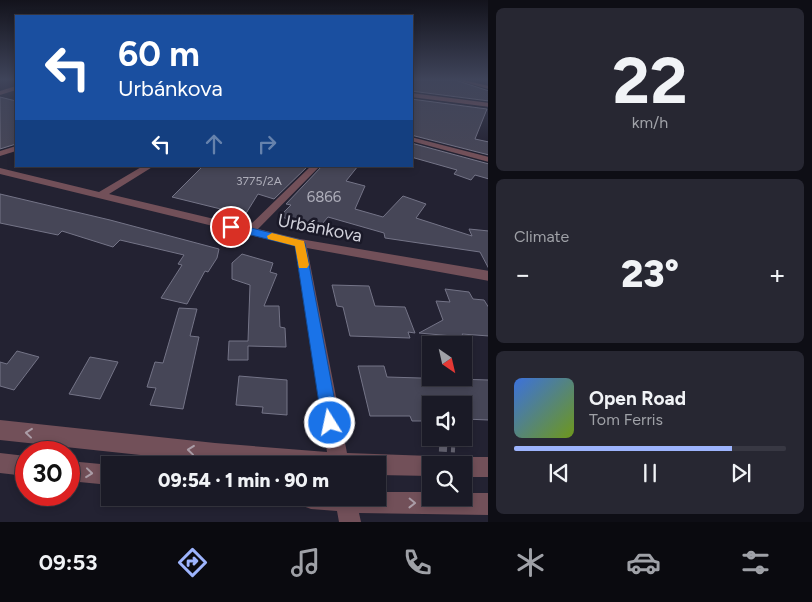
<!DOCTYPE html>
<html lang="en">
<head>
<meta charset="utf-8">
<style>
	:root { --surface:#1a1a26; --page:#272732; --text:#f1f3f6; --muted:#9fa1a7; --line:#383843; --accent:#9db4fd }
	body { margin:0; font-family:Figtree,sans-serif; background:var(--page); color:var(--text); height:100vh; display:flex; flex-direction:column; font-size:19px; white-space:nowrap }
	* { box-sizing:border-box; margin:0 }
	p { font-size:16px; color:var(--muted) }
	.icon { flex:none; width:28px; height:28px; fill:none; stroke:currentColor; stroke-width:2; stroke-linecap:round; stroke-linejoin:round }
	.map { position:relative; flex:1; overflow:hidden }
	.side { display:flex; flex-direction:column; gap:8px; padding:8px; background:#0e0e15; width:324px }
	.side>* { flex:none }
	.top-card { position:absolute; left:15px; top:15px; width:398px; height:152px; border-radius:0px; box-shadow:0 2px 8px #0003,0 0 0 1px var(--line); background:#1a4fa0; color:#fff; overflow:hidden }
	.needle { width:32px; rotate:146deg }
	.tools { position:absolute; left:422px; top:336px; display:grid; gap:10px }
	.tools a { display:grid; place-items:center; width:50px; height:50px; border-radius:0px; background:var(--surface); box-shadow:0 2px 8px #0003,0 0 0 1px var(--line); font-size:25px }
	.speed { position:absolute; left:15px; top:441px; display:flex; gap:10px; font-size:25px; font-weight:700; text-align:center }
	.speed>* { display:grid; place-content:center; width:65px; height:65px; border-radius:50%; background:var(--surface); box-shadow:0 2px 8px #0003,0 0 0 1px var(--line); line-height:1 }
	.speed .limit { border:8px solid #d22; background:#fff; color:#111 }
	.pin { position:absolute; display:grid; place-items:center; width:42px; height:42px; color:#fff; margin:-21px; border:2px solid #fff; border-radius:50%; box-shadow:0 1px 5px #0007 }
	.me { position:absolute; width:55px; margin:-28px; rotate:350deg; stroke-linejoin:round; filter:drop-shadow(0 0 4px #0008) }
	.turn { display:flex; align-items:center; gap:18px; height:105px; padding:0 20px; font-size:22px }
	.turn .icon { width:65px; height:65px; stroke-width:2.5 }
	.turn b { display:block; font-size:35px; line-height:42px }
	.lanes { display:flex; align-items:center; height:48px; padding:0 20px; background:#0003; justify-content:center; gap:25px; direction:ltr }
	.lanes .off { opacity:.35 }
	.big { font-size:38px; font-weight:800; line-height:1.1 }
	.side .widget { flex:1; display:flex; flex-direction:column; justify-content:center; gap:8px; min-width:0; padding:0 18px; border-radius:8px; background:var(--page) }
	.side .dial { align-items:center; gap:0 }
	.dial b { font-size:65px; line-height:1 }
	.song { display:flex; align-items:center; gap:15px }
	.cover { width:60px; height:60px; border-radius:8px; background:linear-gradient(135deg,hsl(220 70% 55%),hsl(80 70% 35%)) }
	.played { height:5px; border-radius:2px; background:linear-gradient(90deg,var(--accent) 80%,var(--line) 80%) }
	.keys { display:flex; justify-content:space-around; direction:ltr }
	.heat { display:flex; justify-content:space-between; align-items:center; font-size:28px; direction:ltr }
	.trip { position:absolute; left:101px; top:456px; width:285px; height:50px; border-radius:0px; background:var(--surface); box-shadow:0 2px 8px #0003,0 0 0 1px var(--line); font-weight:800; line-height:50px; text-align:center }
	.tab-bar { display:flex; height:80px; justify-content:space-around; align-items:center; background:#0a0a0f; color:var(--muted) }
	.tab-bar .icon { width:35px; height:35px }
	.tab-bar .current { color:var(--accent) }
	.tab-bar b { font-size:22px; color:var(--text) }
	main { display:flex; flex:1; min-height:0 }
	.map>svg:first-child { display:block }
	.building { fill:#464657; stroke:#747487 }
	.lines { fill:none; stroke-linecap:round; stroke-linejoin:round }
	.path { stroke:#666573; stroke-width:5; stroke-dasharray:8 4; stroke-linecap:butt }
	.service { fill:#725059; fill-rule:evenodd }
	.minor { fill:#725059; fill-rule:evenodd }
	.oneway { stroke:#ab9da7 }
	.route { fill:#1a73e8; stroke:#114b97 }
	.slow { fill:#f59e0b }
	.labels { text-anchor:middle; stroke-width:5; stroke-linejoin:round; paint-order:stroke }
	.far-number-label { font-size:12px; fill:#aeaeba }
	.number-label { font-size:15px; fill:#aeaeba }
	.street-label { font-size:18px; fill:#d1d1db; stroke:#1a1928 }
</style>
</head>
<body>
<main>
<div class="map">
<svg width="489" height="522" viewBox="0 0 489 522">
	<rect width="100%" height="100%" fill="#232232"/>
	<!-- building -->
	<g class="building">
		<polygon points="411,80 455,80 489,91 489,101 411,91"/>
		<polygon points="0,97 16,101 16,144 0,149"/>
		<polygon points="411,99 487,109 475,139 489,142 489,155 411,135"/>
		<polygon points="411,143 489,164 489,179 475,175 471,180 454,174 457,170 411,157"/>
		<polygon points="203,166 308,166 274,199 258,194 245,215 172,197"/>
		<polygon points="322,166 358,166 346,181 365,186 355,209 383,217 403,196 426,204 416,218 472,236 469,229 489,231 489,269 480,252 385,238 384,233 328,217 316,231 280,216 291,205 286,204"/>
		<polygon points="0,194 110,220 219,249 217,258 208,272 205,271 187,304 161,298 182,265 178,264 184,255 120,240 113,247 62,231 58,235 0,223"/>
		<polygon points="242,254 273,263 270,272 277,274 264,306 279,306 280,327 285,328 286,347 248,346 248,360 228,360 229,341 248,341 250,285 232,279 232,263"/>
		<polygon points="332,285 369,286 375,306 405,307 415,333 408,332 410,338 350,336 343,307 337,306"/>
		<polygon points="445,289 469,292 473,299 484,300 489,308 489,336 462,334 464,337 419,333 443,320 436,301 450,302"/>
		<polygon points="179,308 197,309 190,336 199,337 183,409 150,405 156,388 147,387 155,362 163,363"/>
		<polygon points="17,351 39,357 14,390 0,386 0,362 7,364"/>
		<polygon points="90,357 118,362 100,399 69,394"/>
		<polygon points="358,366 384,366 387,377 489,380 489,420 464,419 464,405 431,405 431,421 412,421 410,416 370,416"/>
		<polygon points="239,376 287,380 287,415 262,413 263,407 236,405"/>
	</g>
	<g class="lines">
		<!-- path -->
		<polyline class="path" points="439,449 455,450"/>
		<!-- service -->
		<polygon class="service" points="457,80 463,80 489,86 489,89"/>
		<!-- minor -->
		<g class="minor">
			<polygon points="16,86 16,90 0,95 0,91"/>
			<polygon points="411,93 489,103 489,107 411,97"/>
			<polygon points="411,137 489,157 489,162 411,141"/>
			<polygon points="16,146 16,151 0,156 0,151"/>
			<polygon points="143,166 154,166 109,194 248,227 311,166 320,166 258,229 300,239 489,271 489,281 307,248 347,453 431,456 438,459 441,465 431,465 431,476 378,475 378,465 234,465 0,440 0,420 215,443 327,452 295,246 0,174 0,168 99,192"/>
			<polygon points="0,453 26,456 26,476 0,473"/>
			<polygon points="464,457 489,457 489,477 464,477 464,465 455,465 457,460"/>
			<polygon points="69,461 111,465 110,485 69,481"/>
			<polygon points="378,492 431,492 431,498 464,498 464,493 489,493 489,515 359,513 361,522 339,522 337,511 311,509 303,506 300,498 378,498"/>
		</g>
	</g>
	<!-- one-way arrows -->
	<defs><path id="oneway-chevron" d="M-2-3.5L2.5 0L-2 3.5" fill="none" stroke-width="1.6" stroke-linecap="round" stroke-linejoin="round" transform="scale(1.25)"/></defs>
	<g class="oneway">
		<use href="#oneway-chevron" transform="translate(29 433) rotate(-174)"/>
		<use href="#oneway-chevron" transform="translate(191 450) rotate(-174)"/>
		<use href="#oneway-chevron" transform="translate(89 473) rotate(6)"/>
		<use href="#oneway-chevron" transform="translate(412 503) rotate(1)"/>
	</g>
	<!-- sky -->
	<linearGradient id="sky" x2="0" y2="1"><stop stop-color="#13131c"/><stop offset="0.52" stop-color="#3f445a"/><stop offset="1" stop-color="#3f445a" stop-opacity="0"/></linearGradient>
	<rect width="489" height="153" fill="url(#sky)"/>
	<!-- route -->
	<polygon class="route" points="231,223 300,240 305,243 339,423 336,429 330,432 324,429 322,423 295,246 227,229 226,227"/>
	<!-- slow -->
	<polygon class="slow" points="272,233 304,241 309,265 307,268 299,268 295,246 268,239 267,236"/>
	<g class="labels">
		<!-- far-number labels -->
		<g class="far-number-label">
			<text x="259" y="185">3775/2A</text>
		</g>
		<!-- number labels -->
		<g class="number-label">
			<text x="324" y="202">6866</text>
		</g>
		<!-- street labels -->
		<g class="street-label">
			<text transform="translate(320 228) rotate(11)" y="6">Urbánkova</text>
		</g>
	</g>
</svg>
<div class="tools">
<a><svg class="needle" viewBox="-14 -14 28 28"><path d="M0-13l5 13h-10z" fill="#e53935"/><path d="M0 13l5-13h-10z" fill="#9fa1a7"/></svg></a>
<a><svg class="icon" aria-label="sound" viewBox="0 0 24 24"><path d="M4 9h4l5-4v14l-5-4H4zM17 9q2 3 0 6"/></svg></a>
<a><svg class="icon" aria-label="search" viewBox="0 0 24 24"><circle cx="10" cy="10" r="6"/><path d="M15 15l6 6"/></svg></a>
</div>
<div class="speed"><div class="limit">30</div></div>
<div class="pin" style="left:231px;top:227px;background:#d93025"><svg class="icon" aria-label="arrive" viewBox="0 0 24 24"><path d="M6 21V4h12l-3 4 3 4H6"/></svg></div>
<svg class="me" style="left:330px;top:423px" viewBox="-20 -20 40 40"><circle r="17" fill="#1a73e8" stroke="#fff" stroke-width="3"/><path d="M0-11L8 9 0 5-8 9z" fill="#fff"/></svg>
<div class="trip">09:54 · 1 min · 90 m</div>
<div class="top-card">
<div class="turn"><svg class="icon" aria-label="left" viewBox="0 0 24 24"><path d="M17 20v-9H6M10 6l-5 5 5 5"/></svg><div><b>60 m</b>Urbánkova</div></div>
<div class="lanes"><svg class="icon" aria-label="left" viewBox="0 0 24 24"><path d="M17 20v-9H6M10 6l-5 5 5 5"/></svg><svg class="icon off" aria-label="ahead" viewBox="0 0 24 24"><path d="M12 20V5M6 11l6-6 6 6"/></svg><svg class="icon off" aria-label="right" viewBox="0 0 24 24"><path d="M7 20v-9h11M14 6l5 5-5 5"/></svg></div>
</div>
</div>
<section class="side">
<div class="widget dial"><b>22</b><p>km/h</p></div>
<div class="widget"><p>Climate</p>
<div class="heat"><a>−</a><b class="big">23°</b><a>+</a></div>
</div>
<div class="widget">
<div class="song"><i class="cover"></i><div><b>Open Road</b><p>Tom Ferris</p></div></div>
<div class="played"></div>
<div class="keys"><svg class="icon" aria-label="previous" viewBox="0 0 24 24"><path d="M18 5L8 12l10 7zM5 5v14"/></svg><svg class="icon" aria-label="pause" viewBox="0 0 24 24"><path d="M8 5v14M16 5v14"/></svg><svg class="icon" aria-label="next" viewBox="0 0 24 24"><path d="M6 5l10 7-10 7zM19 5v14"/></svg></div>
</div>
</section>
</main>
<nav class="tab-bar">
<b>09:53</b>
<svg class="icon current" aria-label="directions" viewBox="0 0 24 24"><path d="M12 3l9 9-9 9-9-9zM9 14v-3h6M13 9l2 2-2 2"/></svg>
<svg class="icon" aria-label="music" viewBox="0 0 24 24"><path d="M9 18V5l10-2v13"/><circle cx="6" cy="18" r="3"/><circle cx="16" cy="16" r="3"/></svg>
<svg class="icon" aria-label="phone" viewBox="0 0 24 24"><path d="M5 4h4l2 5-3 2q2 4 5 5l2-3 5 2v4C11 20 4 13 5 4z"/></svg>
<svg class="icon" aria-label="climate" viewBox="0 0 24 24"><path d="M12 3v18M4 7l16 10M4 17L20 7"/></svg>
<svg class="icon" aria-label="car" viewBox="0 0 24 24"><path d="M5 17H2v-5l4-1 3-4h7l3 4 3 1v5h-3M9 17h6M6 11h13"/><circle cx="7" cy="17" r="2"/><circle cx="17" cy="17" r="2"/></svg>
<svg class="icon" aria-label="filters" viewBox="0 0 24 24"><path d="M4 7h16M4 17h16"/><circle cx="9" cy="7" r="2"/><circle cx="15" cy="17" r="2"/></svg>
</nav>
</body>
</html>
